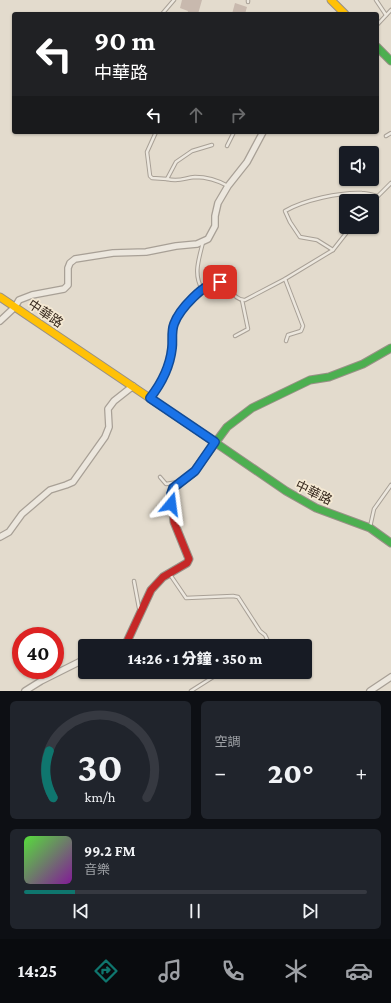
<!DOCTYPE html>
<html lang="zh-TW">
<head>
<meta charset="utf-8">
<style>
	:root { --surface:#171b24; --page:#20242c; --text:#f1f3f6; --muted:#9ea1a6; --line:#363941; --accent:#0f766e }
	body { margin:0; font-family:"Crimson Pro","Noto Sans TC",serif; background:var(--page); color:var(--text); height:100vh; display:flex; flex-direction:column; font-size:15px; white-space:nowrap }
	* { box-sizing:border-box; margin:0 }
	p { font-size:13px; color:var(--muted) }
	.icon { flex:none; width:22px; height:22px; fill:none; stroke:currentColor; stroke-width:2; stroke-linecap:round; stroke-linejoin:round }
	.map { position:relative; height:691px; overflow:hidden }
	.details { display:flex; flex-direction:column; gap:10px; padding:10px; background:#0d0f14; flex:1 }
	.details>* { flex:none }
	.top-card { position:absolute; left:12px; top:12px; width:367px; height:122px; border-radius:4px; box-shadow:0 1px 3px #0004; background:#202124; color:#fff; overflow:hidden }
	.fabs { position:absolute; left:339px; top:146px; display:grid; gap:8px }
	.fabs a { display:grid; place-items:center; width:40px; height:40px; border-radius:4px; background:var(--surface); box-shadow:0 1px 3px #0004; font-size:20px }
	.speed { position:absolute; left:12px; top:627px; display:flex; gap:8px; font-size:20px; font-weight:700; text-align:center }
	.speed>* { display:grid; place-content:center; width:52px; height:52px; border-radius:50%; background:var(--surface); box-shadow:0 1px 3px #0004; line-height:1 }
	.speed .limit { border:6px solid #d22; background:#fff; color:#111 }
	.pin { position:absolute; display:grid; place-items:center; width:34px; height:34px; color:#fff; margin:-17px; border-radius:8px; box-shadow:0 2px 6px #0006 }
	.me { position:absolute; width:44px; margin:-22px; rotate:16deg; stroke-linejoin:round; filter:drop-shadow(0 0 3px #0008) }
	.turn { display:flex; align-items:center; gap:14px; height:84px; padding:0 16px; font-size:18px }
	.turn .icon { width:52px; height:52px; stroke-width:2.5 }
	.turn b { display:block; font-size:28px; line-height:34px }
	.lanes { display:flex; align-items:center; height:38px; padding:0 16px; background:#0003; justify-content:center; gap:20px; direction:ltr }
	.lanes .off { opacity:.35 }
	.big { font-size:30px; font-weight:800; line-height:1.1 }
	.details .widget { flex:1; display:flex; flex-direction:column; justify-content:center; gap:6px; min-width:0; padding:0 14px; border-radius:6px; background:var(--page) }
	.details .dial { align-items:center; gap:0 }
	.dial svg { height:104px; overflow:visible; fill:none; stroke:var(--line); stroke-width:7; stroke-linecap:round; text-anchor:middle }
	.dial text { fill:var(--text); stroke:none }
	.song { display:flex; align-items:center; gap:12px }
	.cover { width:48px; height:48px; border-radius:6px; background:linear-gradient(135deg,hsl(110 70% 55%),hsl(290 70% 35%)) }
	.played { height:4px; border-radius:2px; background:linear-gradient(90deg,var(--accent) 15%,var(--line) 15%) }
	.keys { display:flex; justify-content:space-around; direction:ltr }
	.heat { display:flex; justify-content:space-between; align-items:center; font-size:22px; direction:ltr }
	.details .tiles { flex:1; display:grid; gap:10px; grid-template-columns:1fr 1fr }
	.widget:last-child { grid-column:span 2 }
	.trip { position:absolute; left:78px; top:639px; width:234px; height:40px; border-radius:4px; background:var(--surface); box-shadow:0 1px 3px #0004; font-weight:800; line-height:40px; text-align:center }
	.menu { display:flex; height:64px; justify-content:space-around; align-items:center; background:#090b0e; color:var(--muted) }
	.menu .icon { width:28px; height:28px }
	.menu .active { color:var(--accent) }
	.menu b { font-size:18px; color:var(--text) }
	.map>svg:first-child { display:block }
	.building { fill:#c8b9ae }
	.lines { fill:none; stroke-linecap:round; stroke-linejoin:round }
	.lane-casing { stroke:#a8a096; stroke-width:4.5 }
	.street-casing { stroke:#a8a096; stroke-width:8 }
	.fast-casing { stroke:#989086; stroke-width:9 }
	.slow-casing { stroke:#989086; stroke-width:9 }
	.jam-casing { stroke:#989086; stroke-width:9 }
	.lane { stroke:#ece7de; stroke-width:2.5 }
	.street { stroke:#ece7de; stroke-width:5.5 }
	.fast { stroke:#4caf50; stroke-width:7 }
	.slow { stroke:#ffc107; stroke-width:7 }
	.jam { stroke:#c62828; stroke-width:7 }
	.route-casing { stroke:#114b97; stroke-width:10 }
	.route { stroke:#1a73e8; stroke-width:7 }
	.labels { text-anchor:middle; stroke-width:3.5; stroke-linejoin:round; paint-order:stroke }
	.street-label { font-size:13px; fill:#37291e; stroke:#f5e9d3 }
</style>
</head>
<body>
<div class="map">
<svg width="391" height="691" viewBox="0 0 391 691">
	<rect width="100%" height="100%" fill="#e3dbcd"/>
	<!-- building -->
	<g class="building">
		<polygon points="182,0 202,0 198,14 187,14 188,11 180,8"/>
		<polygon points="235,3 247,7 245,14 232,14"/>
	</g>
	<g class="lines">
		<!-- lane casing -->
		<g class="lane-casing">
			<g id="lane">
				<polyline points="376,0 386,15"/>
				<polyline points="248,2 248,0"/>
				<polyline points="162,14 174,0"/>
				<polyline points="377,25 391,10"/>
				<polyline points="156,132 147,152 150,176 152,178 167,179 176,162 192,151 212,145"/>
				<polyline points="386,136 391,133"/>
				<polyline points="227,146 234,132"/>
				<path d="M167 179C180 182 184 178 195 177 206 177 219 181 228 186"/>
				<polyline points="372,202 391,183"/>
				<path d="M333 250 317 240 300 237 290 222 285 211C304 200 340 192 362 193 367 193 372 195 377 196"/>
				<polyline points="285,279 303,326 301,331 288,335 286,341"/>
				<path d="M202 289C193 274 199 259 203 242"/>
				<polyline points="235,336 248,329 242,300"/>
				<path d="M151 397C162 383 169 366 172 349 173 341 171 333 174 325 178 312 201 286 215 282 228 279 232 301 245 300L285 279 333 250 351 227"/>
				<polyline points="160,477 166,484 178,482"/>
				<polyline points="370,527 374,509 391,485"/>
				<polyline points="169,573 186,598 233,596 238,597 260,631 265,635 267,639 260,646"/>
				<polyline points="134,581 139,608"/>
				<polyline points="191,691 221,672"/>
			</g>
		</g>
		<!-- street casing -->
		<g class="street-casing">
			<g id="street">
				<polyline points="0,321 15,307 19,300 32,295 64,289 68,285 68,268 70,263 75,259 113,253 146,252 176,246 197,244 208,239 215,226 215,216 218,203 228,186 247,162 263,132"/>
				<polyline points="0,537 9,532 22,514 50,490 66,485 73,482 105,437 109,427 108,409 114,401 133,386"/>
				<polyline points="25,691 41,681 85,659"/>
				<polyline points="370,691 391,677"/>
			</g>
		</g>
		<!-- fast casing -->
		<g class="fast-casing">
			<g id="fast">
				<polyline points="377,47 391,61"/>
				<polyline points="197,430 286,491 316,508 370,528 391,543"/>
				<polyline points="193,473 227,427 252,408 310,380 329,377 363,364 391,348"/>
			</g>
		</g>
		<!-- slow casing -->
		<g class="slow-casing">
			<g id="slow">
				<polyline points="331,0 345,14"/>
				<polyline points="0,297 197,430"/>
			</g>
		</g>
		<!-- jam casing -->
		<g class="jam-casing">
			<polyline id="jam" points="125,646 151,590 163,577 187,563 189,559 174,522 171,494 173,488 193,473"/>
		</g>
		<!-- lane -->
		<use href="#lane" class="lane"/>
		<!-- street -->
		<use href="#street" class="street"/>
		<!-- fast -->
		<use href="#fast" class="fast"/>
		<!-- slow -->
		<use href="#slow" class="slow"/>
		<!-- jam -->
		<use href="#jam" class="jam"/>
	</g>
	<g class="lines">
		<!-- route casing -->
		<g class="route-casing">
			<path id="route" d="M171 504V494L173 488 195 471 215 442 150 398C161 384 170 366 172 348 173 340 171 332 174 324 179 310 204 282 220 282"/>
		</g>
		<!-- route -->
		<use href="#route" class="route"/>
	</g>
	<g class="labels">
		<!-- street labels -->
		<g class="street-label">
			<text transform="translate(46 313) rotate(34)" y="5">中華路</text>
			<text transform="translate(314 492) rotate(26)" y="5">中華路</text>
		</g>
	</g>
</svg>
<div class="fabs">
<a><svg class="icon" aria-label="sound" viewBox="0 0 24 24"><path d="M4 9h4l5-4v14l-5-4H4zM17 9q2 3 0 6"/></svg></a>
<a><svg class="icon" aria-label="layers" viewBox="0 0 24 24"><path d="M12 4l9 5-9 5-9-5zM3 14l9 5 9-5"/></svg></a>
</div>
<div class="speed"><div class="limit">40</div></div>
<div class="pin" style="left:220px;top:282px;background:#d93025"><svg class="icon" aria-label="arrive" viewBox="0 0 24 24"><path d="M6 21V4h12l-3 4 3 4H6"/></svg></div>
<svg class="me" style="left:171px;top:504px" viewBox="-20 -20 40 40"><path d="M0-17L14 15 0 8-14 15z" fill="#1a73e8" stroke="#fff" stroke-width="4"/></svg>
<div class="trip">14:26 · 1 分鐘 · 350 m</div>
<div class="top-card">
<div class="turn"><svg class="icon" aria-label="left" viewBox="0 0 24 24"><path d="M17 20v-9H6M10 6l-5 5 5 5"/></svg><div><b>90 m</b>中華路</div></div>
<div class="lanes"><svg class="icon" aria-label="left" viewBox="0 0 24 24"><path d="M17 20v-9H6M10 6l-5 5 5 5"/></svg><svg class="icon off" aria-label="ahead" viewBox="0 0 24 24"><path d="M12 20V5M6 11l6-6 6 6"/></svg><svg class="icon off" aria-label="right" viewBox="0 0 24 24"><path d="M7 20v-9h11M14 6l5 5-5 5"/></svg></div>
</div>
</div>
<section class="details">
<div class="tiles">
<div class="widget dial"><svg viewBox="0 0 100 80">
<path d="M14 69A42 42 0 1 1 86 69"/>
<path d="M14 69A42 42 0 0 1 11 33" stroke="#0f766e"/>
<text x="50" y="56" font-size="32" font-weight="700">30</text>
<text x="50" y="72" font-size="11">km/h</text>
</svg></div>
<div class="widget"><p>空調</p>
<div class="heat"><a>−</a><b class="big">20°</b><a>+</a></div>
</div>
<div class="widget">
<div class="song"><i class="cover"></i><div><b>99.2 FM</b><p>音樂</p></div></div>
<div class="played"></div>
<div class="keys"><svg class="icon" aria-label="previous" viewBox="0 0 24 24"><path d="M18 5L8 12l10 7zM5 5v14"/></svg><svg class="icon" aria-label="pause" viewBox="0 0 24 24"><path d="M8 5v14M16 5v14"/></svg><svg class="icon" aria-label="next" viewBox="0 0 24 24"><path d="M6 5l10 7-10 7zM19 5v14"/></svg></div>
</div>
</div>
</section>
<nav class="menu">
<b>14:25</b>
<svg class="icon active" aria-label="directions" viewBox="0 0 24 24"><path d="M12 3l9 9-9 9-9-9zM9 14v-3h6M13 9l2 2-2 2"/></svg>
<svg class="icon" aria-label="music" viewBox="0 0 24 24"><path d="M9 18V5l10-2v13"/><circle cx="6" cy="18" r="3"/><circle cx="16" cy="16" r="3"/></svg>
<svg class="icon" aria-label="phone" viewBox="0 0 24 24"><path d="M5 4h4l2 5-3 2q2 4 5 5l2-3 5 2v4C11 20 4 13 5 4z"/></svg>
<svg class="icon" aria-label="climate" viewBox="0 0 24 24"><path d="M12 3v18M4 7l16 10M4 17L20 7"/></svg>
<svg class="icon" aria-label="car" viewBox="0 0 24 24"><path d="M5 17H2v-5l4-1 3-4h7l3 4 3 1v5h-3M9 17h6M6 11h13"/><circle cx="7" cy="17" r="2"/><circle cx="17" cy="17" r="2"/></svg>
</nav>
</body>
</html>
